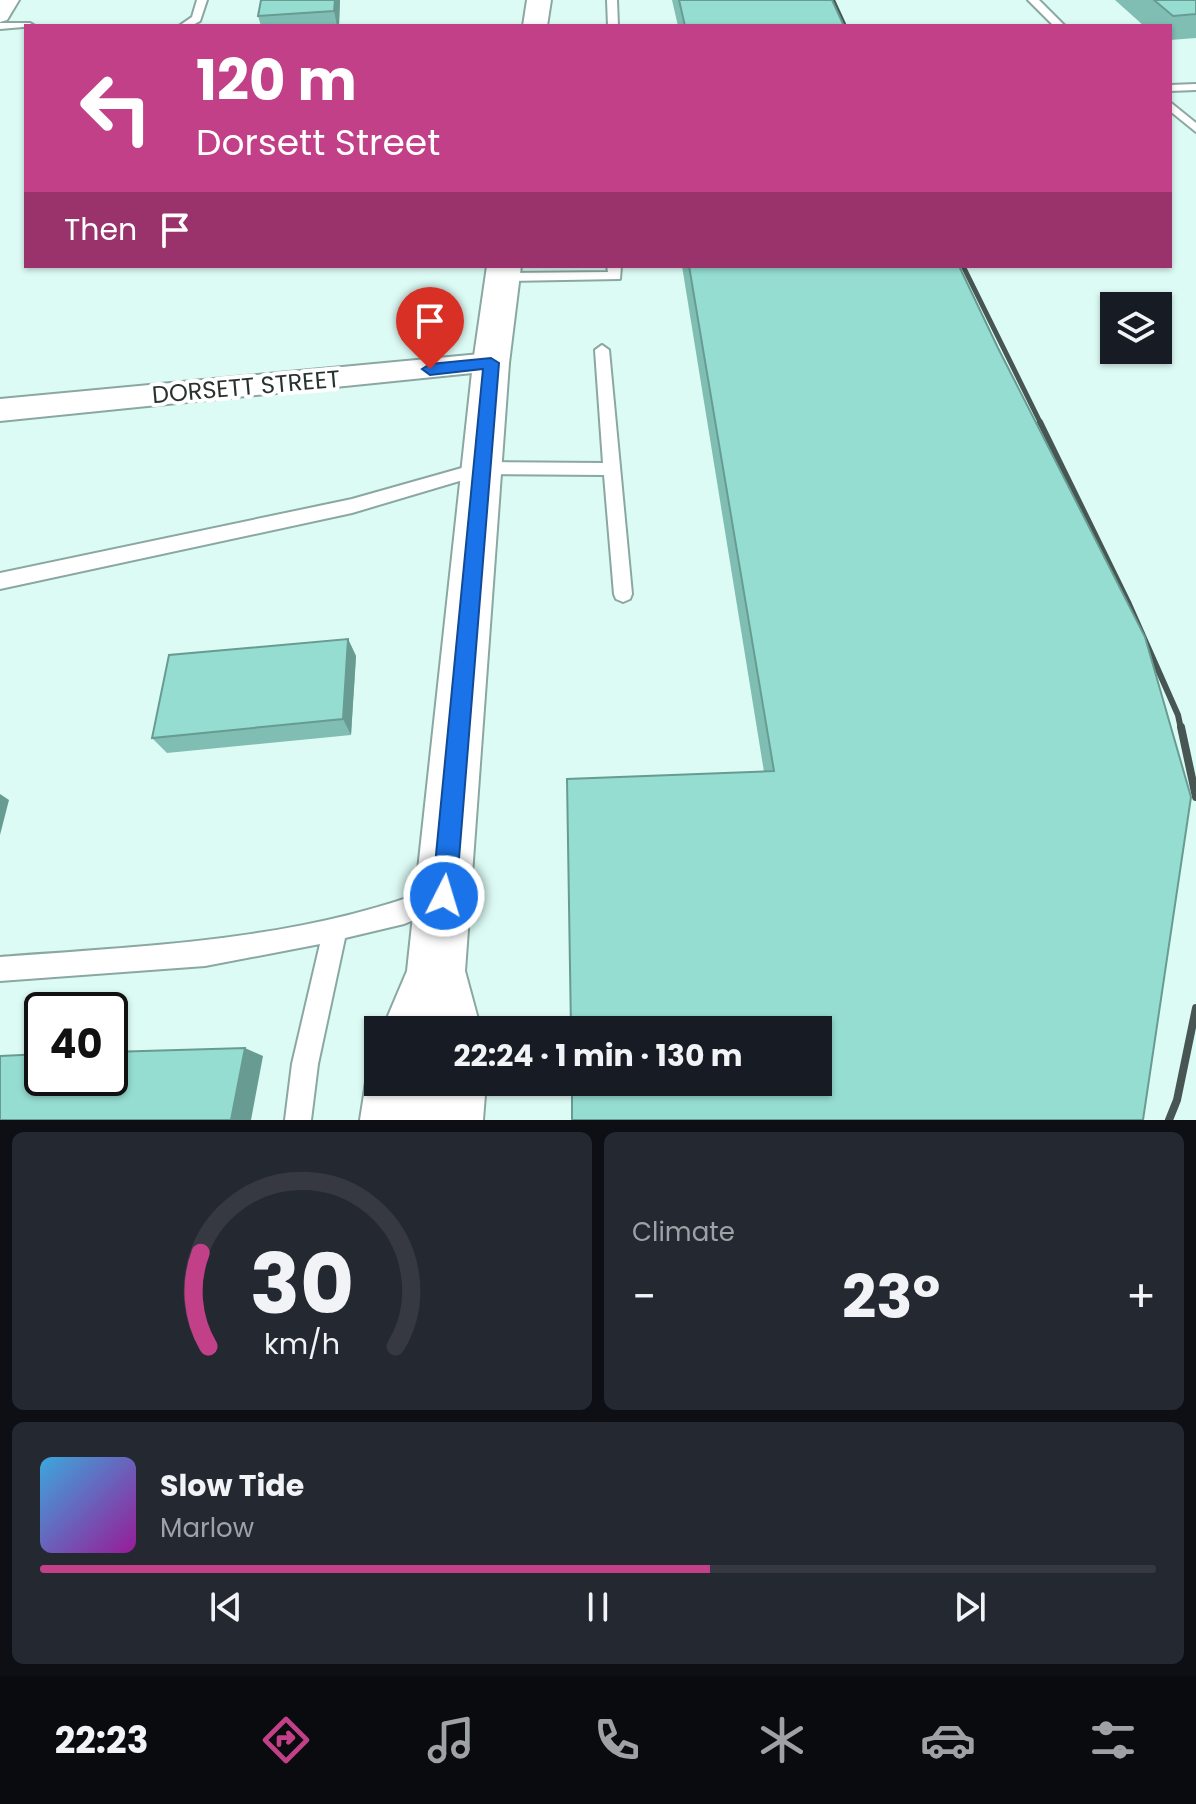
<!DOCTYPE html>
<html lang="en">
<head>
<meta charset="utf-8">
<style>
	:root { --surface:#171b24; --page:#242831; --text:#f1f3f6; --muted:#9ea1a6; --line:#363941; --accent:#c14088 }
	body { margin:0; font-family:Poppins,sans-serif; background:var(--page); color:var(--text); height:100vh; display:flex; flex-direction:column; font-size:30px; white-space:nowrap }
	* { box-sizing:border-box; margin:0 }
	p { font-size:26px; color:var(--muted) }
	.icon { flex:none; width:44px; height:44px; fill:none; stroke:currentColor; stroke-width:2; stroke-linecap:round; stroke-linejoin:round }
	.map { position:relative; height:1120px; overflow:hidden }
	.panel { display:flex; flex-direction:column; gap:12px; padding:12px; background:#0d0f14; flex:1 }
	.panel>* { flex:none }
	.guide { position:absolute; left:24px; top:24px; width:1148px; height:244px; border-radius:0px; box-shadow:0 2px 6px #0004; background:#c14088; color:#fff; overflow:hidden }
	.tools { position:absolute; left:1100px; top:292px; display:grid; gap:16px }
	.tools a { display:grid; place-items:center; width:72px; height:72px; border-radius:0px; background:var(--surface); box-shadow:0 2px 6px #0004; font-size:40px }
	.speed { position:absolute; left:24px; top:992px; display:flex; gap:16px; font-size:40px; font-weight:700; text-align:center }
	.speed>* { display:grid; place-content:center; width:104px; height:104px; border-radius:50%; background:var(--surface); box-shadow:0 2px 6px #0004; line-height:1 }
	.speed .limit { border:4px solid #111; border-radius:12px; background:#fff; color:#111 }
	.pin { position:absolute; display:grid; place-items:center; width:68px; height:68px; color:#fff; margin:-82px -34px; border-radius:50% 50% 50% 0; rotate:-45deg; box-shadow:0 0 8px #0007 }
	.pin .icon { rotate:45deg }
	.me { position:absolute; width:88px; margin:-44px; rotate:5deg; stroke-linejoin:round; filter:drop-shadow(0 0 6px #0008) }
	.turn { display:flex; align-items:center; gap:28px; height:168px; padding:0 40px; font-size:36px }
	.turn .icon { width:104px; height:104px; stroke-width:2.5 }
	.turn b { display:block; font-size:56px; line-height:68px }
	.then { display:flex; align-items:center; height:76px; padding:0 40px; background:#0003; gap:16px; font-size:30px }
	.big { font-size:60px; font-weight:700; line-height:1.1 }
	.panel .tile { flex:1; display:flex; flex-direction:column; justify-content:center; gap:12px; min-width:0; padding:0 28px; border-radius:12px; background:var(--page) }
	.panel .dial { align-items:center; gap:0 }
	.dial svg { height:208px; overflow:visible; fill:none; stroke:var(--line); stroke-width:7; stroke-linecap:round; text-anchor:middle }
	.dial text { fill:var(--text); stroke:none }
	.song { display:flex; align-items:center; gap:24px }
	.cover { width:96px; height:96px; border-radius:12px; background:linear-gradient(135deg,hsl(200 70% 55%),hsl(300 70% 35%)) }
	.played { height:8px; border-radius:4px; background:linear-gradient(90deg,var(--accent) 60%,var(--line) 60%) }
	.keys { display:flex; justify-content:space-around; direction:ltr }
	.heat { display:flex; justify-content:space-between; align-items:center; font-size:44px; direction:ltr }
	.panel .tiles { flex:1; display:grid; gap:12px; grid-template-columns:1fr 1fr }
	.tile:last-child { grid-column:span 2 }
	.trip { position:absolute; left:364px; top:1016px; width:468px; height:80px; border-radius:0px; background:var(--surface); box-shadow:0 2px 6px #0004; font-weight:700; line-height:80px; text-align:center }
	.menu { display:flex; height:128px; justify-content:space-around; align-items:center; background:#090b0e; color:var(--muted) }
	.menu .icon { width:56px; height:56px }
	.menu .on { color:var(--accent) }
	.menu b { font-size:36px; color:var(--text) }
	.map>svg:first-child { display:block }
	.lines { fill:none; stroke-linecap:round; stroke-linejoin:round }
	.service-casing { stroke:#8aa7a1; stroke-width:4 }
	.minor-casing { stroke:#8aa7a1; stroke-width:4 }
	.tertiary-casing { stroke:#8aa7a1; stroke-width:4 }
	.service { fill:#fff; fill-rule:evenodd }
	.minor { fill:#fff; fill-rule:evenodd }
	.tertiary { fill:#fff; fill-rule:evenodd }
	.rail-far3 { stroke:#475553; stroke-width:4 }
	.rail-far2 { stroke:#475553; stroke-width:5 }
	.rail-far1 { stroke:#475553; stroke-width:6 }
	.rail { stroke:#475553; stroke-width:8 }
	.wall { fill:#80beb4 }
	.shaded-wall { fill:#689b92 }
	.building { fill:#95ddd1; stroke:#689b92; stroke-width:2 }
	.route { fill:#1a73e8; stroke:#114b97; stroke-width:2 }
	.labels { text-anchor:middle; stroke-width:8; stroke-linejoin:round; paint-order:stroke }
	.street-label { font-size:24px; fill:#283331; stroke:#fff }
</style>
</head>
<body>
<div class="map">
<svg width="1196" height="1120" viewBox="0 0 1196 1120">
	<rect width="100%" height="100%" fill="#ddfbf5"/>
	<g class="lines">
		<!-- service casing -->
		<g class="service-casing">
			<g id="service">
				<polygon points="197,0 207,0 200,21 191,26 179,26 192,17"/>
				<polygon points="607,0 617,0 618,26 608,26"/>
				<polygon points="1028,0 1039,0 1065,26 1054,26"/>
				<polygon points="0,23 30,23 35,26 0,29"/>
				<polygon points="1196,84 1196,90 1170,91 1170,85"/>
				<polygon points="1170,102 1196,123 1196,132 1170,111"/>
				<polygon points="607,266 621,266 620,279 503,281 496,277 503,273 608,272"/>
				<polygon points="602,345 609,350 632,594 630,599 623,602 616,599 614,594 604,475 483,474 352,513 0,589 0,573 352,499 483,462 603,463 595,350"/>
				<path d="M437 887 445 891 449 899 445 907 404 924 345 938 318 1064 311 1120H285L292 1064 320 944 205 966 0 981V957C146 946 299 941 437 887Z"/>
			</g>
		</g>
		<!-- minor casing -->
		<g class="minor-casing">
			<g id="minor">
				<polygon points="0,0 19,0 7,20 0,22"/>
				<polygon points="491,353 502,356 506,363 502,370 0,421 0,399"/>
			</g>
		</g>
		<!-- tertiary casing -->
		<g class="tertiary-casing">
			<g id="tertiary">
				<polygon points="527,0 551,0 547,26 523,26"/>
				<polygon points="487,266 521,266 509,363 465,971 481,1030 382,1030 407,971 473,363"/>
				<polygon points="378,1058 378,1082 486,1082 483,1120 360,1120 366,1082"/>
			</g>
		</g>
		<!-- service -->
		<use href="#service" class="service"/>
		<!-- minor -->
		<use href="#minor" class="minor"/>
		<!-- tertiary -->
		<use href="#tertiary" class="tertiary"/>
		<!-- rail-far3 -->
		<polyline class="rail-far3" points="833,0 845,26"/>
		<!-- rail-far2 -->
		<polyline class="rail-far2" points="963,266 1041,424"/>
		<!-- rail-far1 -->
		<polyline class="rail-far1" points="1040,422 1128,602 1178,715 1181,729"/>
		<!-- rail -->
		<g class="rail">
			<polyline points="1181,727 1196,797"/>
			<polyline points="1169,1120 1177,1100 1196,1008"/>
		</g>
	</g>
	<!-- wall -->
	<g class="wall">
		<polygon points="261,0 340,0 339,26 261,26 258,16"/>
		<polygon points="672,0 832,0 844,26 678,26"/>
		<polygon points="1115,0 1196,0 1196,38 1170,40 1170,26 1144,26"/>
		<polygon points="682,266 959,266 1191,797 764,772"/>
		<polygon points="348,639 356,656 351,735 167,753 152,738"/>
	</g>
	<!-- shaded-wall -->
	<g class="shaded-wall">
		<polygon points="335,0 340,0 339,26 337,26 334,11"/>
		<polygon points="348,639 356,656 351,735 343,719"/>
		<polygon points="0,794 9,800 0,835"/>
		<polygon points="245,1048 263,1056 251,1120 231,1120"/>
	</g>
	<!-- building -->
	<g class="building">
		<polygon points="261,0 335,0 334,11 258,16"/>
		<polygon points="679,0 832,0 844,26 685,26"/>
		<polygon points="1154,0 1196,0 1196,14 1173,16"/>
		<polygon points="689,266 959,266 998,348 1145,637 1191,797 1143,1120 572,1120 572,1082 818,1082 818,1030 571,1030 567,779 774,771"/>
		<polygon points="348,639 343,719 152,738 169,655"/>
		<polygon points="245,1048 231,1120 0,1120 0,1056 42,1054 42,1078 110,1078 110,1052"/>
	</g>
	<!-- route -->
	<polygon class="route" points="491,358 499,363 456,896 452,904 444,907 436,904 432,896 483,369 430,375 422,369 430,364"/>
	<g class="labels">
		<!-- street labels -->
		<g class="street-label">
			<text transform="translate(246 387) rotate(-5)" y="8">DORSETT STREET</text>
		</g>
	</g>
</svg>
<div class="tools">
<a><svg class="icon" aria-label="layers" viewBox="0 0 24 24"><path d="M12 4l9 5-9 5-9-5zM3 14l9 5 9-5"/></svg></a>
</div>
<div class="speed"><div class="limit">40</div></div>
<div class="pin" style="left:430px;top:369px;background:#d93025"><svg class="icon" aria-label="arrive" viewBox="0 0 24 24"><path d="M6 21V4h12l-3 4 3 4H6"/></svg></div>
<svg class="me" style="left:444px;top:896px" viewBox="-20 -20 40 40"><circle r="17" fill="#1a73e8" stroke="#fff" stroke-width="3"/><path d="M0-11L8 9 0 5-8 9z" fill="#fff"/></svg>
<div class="trip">22:24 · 1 min · 130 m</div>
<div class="guide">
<div class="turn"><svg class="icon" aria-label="left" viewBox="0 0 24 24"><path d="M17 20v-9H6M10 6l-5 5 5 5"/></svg><div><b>120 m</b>Dorsett Street</div></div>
<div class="then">Then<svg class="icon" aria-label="arrive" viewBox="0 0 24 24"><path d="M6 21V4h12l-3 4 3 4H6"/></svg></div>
</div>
</div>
<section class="panel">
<div class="tiles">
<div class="tile dial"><svg viewBox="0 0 100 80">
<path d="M14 69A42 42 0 1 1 86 69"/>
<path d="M14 69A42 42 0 0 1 11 33" stroke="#c14088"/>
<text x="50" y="56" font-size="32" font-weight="700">30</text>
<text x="50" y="72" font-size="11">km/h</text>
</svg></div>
<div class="tile"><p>Climate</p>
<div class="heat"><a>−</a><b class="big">23°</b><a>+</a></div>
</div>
<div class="tile">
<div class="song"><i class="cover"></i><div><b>Slow Tide</b><p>Marlow</p></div></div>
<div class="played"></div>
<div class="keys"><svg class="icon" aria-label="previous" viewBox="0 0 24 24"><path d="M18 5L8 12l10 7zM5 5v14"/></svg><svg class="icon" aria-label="pause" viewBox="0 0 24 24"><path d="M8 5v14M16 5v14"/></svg><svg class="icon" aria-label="next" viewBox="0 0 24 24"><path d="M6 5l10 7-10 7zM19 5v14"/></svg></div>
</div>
</div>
</section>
<nav class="menu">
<b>22:23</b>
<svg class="icon on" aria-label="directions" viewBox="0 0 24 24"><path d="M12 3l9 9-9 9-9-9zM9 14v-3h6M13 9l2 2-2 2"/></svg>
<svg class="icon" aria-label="music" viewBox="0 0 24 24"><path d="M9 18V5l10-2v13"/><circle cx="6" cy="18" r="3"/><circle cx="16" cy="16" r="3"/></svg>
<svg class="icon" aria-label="phone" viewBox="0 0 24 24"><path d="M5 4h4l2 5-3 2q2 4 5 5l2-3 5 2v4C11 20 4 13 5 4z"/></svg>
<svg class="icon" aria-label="climate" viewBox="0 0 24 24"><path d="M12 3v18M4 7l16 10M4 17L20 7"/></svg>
<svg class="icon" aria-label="car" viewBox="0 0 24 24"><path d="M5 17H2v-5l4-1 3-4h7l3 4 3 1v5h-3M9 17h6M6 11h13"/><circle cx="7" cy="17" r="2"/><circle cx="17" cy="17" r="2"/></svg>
<svg class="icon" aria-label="filters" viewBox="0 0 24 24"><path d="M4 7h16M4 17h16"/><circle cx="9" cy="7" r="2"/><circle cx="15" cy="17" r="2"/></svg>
</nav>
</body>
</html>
